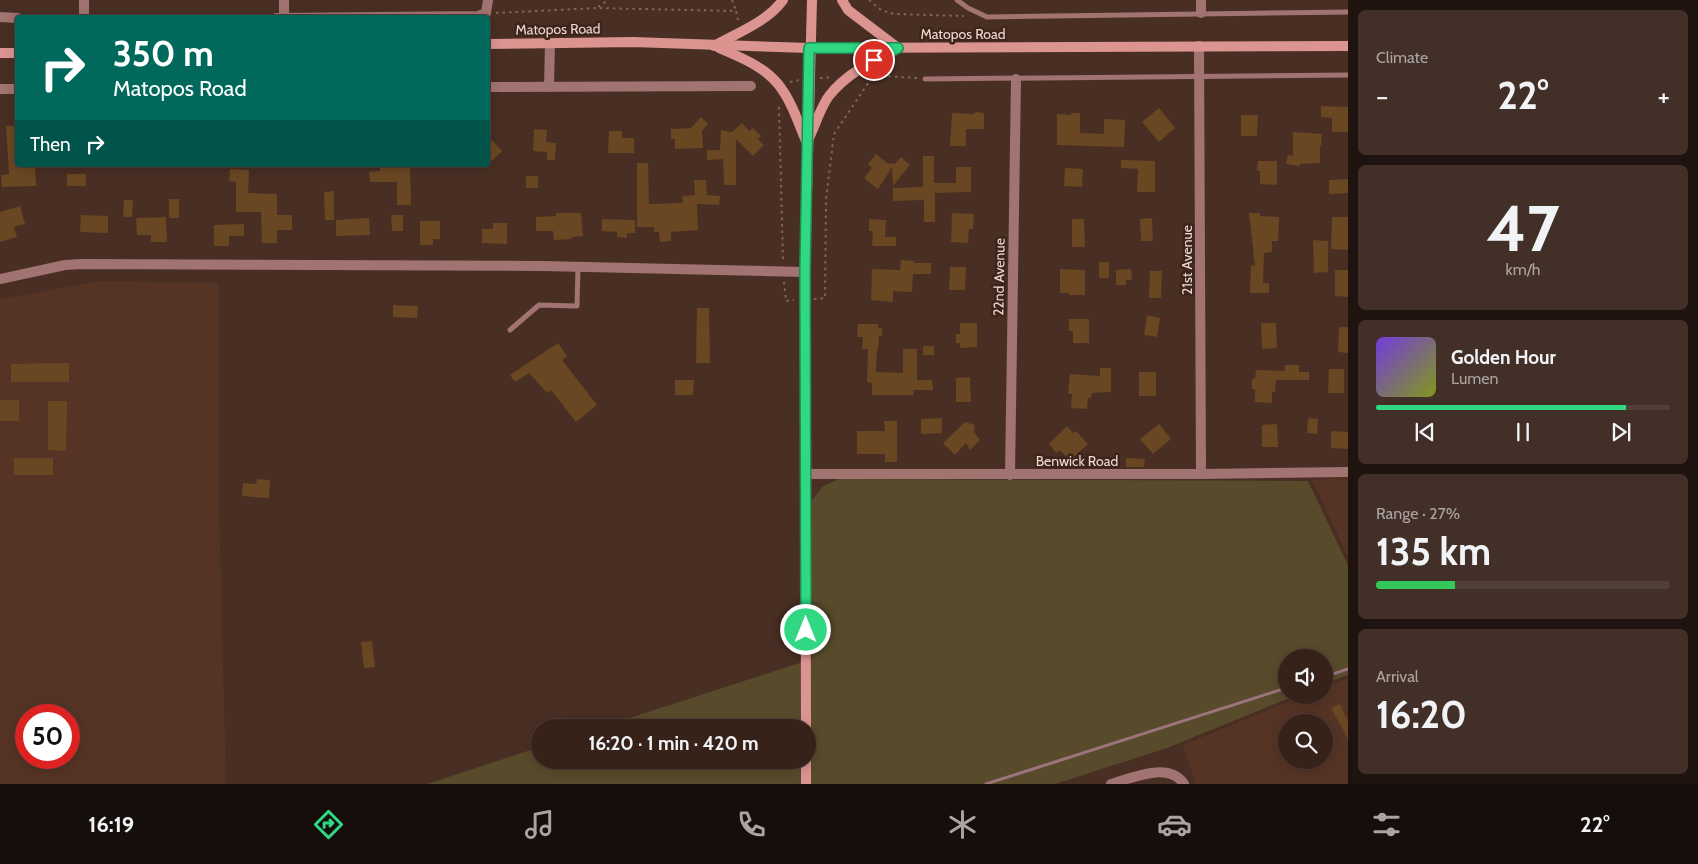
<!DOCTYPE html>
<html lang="en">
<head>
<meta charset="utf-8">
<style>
	:root { --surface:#37221a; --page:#422f27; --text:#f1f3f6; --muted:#aaa4a2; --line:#513f39; --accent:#30d883 }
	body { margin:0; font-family:Cabin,sans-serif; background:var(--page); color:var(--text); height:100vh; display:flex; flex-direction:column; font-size:19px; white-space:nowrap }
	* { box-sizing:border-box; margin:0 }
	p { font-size:16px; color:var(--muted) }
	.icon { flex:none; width:28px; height:28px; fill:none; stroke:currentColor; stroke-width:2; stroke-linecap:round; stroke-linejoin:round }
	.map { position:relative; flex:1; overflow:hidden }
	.drawer { display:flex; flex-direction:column; gap:10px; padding:10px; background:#1e130e; width:350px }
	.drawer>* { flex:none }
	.top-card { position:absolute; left:15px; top:15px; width:475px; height:152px; border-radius:5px; box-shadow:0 2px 12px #0003,0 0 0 1px var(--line); background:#00695c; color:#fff; overflow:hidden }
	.controls { position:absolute; left:1278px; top:649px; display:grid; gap:10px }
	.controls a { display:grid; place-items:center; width:55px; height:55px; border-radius:50%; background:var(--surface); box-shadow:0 2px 12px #0003,0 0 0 1px var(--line); font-size:25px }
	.speed { position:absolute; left:15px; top:704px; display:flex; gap:10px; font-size:25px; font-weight:700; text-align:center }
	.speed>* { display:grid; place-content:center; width:65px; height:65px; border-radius:50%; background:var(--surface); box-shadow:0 2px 12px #0003,0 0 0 1px var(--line); line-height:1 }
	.speed .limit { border:8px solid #d22; background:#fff; color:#111 }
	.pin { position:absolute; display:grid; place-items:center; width:42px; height:42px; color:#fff; margin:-21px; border:2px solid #fff; border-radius:50%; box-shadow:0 1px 5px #0007 }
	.me { position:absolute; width:55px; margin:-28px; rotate:0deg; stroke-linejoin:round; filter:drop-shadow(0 0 4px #0008) }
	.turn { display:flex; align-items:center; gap:18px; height:105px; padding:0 15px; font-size:22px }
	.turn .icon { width:65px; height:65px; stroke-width:2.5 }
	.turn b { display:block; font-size:35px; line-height:42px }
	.then { display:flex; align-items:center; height:48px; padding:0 15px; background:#0003; gap:10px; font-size:19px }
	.big { font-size:38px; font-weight:800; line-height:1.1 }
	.drawer .widget { flex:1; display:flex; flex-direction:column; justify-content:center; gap:8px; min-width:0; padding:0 18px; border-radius:8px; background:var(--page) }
	.drawer .dial { align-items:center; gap:0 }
	.dial b { font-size:65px; line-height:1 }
	.song { display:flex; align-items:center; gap:15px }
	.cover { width:60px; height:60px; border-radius:8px; background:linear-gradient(135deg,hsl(260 70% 55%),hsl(70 70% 35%)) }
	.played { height:5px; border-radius:2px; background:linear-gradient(90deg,var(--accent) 85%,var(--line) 85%) }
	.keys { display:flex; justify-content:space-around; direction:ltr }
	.heat { display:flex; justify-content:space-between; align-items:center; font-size:28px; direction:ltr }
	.charge { height:8px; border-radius:4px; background:linear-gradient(90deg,#34c759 27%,var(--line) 0) }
	.trip { position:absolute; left:531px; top:719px; width:285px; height:50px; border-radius:25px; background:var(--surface); box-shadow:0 2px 12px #0003,0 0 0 1px var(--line); font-weight:800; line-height:50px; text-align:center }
	.tabs { display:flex; height:80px; justify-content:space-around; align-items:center; background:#160e0a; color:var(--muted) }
	.tabs .icon { width:35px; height:35px }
	.tabs .selected { color:var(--accent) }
	.tabs b { font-size:22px; color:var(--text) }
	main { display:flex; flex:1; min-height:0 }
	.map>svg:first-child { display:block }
	.built { fill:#553425; fill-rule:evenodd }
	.grass { fill:#584b2c }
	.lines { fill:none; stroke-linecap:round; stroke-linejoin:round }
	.stream { stroke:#9b747c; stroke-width:3 }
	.building { fill:#694722 }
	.path { stroke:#7e665c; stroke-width:2; stroke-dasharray:2.5 4; stroke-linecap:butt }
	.lane { stroke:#a17371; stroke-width:5 }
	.street { stroke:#a17371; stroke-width:10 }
	.secondary { stroke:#dc9491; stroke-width:10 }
	.route-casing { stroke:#1f8c55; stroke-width:12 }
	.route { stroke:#30d883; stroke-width:9 }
	.labels { text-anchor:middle; stroke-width:5; stroke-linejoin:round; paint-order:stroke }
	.street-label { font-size:14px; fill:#ead9d1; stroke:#3e2419 }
</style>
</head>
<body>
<main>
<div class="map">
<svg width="1348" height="784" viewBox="0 0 1348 784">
	<rect width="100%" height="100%" fill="#492e23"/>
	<!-- built -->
	<g class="built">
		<path d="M102 281 219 283V505L226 784H0V299ZM26 715H69V758H26Z"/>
		<polygon points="1348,478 1348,557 1312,480"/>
		<path d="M1348 678V784H1196L1183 745 1305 695H1324V688ZM1286 722H1324V760H1286Z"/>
	</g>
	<!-- grass -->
	<polygon class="grass" points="839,479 1308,481 1348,565 1348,675 1324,684 1324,658 1286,658 1286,695 1297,695 1167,748 1055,784 427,784 540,747 540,760 808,760 808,728 602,727 812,659 812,500 822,487"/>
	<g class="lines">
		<!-- stream -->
		<g class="stream">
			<polyline points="1324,677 1348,669"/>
			<polyline points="986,784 1286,688"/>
		</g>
	</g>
	<!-- building -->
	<g class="building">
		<polygon points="1321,106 1348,107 1348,132 1332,132 1332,118 1321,117"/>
		<polygon points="1159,108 1175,128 1159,142 1142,122"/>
		<polygon points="975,112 984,113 984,129 966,129 966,146 950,146 952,113 975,114"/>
		<polygon points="1071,113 1080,113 1080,133 1104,134 1104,119 1125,120 1124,147 1057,145 1057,114 1071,115"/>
		<polygon points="1241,115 1258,115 1257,136 1241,136"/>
		<polygon points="701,117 708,124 702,131 703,148 675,149 675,139 671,139 671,129 691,128"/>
		<polygon points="742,123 749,131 753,128 761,136 758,139 764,145 753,156 736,139 736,185 724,185 723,159 707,160 707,150 720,150 721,130 732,132"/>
		<polygon points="6,126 18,126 18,165 35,165 36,186 2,187 1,175 9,174"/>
		<polygon points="534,129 547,130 546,142 556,143 555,160 547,160 547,152 533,151"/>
		<polygon points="609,131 622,131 622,138 634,138 634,153 608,153"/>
		<polygon points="1293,132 1322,134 1321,146 1320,146 1320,163 1300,164 1300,166 1286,164 1288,155 1293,156"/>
		<polygon points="488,136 502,151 492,161 488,157"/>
		<polygon points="876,154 887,163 895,164 901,157 910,165 893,186 892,167 878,189 864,178 872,168 868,164"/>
		<polygon points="923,156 934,156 934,183 956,183 956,167 971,167 971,192 935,193 935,222 924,222 924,200 893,201 893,188 923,187"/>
		<polygon points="1121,160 1155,161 1155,192 1137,192 1138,169 1121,168"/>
		<polygon points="1258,161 1277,161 1277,185 1260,184 1260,171 1257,171"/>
		<polygon points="637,163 648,163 649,204 683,203 682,196 695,195 694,180 706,180 707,195 720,196 719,205 697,204 698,230 671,232 671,241 660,242 659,232 654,232 654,227 637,227"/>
		<polygon points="393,165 410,165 411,205 397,205 397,182 370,182 369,172 380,171 380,166 393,166"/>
		<polygon points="1065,168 1083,169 1082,187 1064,186"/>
		<polygon points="230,169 249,170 248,193 277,194 277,215 292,215 292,230 277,230 277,243 262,243 261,212 236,212 236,182 229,181"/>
		<rect x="67" y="174" width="19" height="12"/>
		<rect x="526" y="176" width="12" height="12"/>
		<polygon points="1348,179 1348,193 1329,194 1329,180"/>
		<polygon points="334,191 334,220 325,220 324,192"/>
		<rect x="169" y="199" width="10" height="19"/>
		<polygon points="124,200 133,200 132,217 123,217"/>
		<polygon points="20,206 25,224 14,227 17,237 0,242 0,212"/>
		<polygon points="556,213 581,213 583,236 572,237 572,239 554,240 553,231 536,231 536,217 556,216"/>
		<polygon points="952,213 974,214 973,229 969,229 968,243 951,242"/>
		<polygon points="1249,213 1260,213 1260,216 1279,217 1278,241 1272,241 1272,252 1264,253 1263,283 1269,283 1269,293 1250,293 1251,265 1255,266"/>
		<polygon points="81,215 108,216 108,233 80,232"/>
		<polygon points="391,215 403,215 403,231 392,231"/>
		<polygon points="166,217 167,242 151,242 151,235 137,235 136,218"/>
		<polygon points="1332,217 1348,217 1348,250 1331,249"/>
		<polygon points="369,218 370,235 336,236 336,220"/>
		<polygon points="1152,218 1153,241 1141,241 1140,219"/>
		<polygon points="602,219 635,220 635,233 627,233 627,238 617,237 617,232 602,231"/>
		<polygon points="869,219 886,220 885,237 896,237 896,246 872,246 873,231 869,231"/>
		<polygon points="1072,219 1084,219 1085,247 1072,247"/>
		<polygon points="420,221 440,221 440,239 433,239 433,245 420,245"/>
		<polygon points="493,223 507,223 507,244 482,243 482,229 493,229"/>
		<polygon points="244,224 244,236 229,236 229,246 214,246 214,225"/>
		<polygon points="1313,240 1328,241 1328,272 1314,273"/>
		<polygon points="901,260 914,261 914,263 931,263 931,274 913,274 912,292 893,291 893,302 871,300 872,269 900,270"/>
		<rect x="1099" y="262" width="10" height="16"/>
		<polygon points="950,267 966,267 965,290 949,290"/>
		<polygon points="1060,269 1085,270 1085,295 1069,295 1069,293 1060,293"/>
		<polygon points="1131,269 1132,280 1126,280 1126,285 1116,285 1116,270"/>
		<polygon points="1335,270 1348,270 1348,297 1335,296"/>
		<polygon points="1150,271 1162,271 1161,298 1149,298"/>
		<polygon points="393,305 418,306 417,318 393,317"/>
		<polygon points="697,308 709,308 710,363 696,363"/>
		<polygon points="1147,315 1160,318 1157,337 1144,335"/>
		<polygon points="1069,319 1089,319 1089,343 1073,343 1073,331 1069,331"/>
		<polygon points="960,323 977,323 977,347 960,348 960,343 956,343 956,334 960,334"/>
		<polygon points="1261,323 1276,323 1277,348 1262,349"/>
		<polygon points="858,324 878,324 878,328 882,328 882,336 879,336 878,350 877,349 876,372 903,373 903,349 917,349 917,380 932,380 933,390 913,390 914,395 872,395 872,383 867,382 868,349 862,349 863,337 857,337"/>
		<polygon points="1339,327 1348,327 1348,353 1338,352"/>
		<polygon points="558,343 567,356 562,360 597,405 576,422 551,390 547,393 529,373 515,382 510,375"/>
		<rect x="923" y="346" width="11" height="9"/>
		<polygon points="69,363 69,382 11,382 11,364"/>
		<polygon points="1285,365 1299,365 1299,372 1309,372 1309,380 1276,380 1275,392 1272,392 1272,403 1255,402 1255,389 1252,389 1252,379 1255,379 1256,370 1285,371"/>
		<polygon points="1100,368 1111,368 1111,392 1092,393 1091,398 1088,398 1087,409 1071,408 1072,394 1068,394 1070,374 1100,376"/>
		<polygon points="1329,369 1344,369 1344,393 1328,393"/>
		<rect x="1139" y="372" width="17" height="24"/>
		<polygon points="970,377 971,402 956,402 956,378"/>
		<polygon points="675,380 694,380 693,395 675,395"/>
		<rect x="0" y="400" width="19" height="21"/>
		<polygon points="48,401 67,401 66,451 48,450"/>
		<polygon points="942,418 942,433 921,434 921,419"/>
		<polygon points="1308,418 1318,419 1317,434 1307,433"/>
		<polygon points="884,421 897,421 897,462 885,462 885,454 857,454 857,431 885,431"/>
		<polygon points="965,422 975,425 974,432 980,440 970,450 966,443 955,455 943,443"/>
		<polygon points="1159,424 1171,439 1153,454 1140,439"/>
		<polygon points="1277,424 1278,447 1262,447 1262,425"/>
		<polygon points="1067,426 1073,433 1076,431 1088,444 1070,460 1060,450 1056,453 1049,444"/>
		<polygon points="1331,431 1348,432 1348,449 1331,448"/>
		<rect x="14" y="458" width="39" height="17"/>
		<polygon points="1126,458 1145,459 1144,467 1126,467"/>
		<polygon points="257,479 270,480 269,498 242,496 243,483 256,484"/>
		<polygon points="372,641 375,667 364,668 361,642"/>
		<polygon points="1340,704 1348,721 1348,739 1331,708"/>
	</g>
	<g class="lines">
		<!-- path -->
		<g class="path">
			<polyline points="732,0 736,11"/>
			<polyline points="869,0 881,10 894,14 964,16"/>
			<polyline points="598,7 608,0"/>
			<polyline points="496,13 596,8 736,11 738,20"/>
			<polyline points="869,75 917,78"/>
			<polyline points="820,78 832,77"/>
			<polyline points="790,82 800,80"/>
			<polyline points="779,107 783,262"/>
			<polyline points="784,282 786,301 794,300"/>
			<polyline points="814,299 825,298 826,199 834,134 873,76"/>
		</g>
		<!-- lane -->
		<g class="lane">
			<polyline points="957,0 968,8 987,17 1348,12"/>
			<polyline points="925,79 1348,75"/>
			<polyline points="510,330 539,305 577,306 578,267"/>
		</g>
		<!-- street -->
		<g class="street">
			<polyline points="284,0 284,18"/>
			<polyline points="1201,0 1201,13"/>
			<polyline points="0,17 18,18"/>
			<polyline points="84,18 84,0"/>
			<polyline points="276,18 478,16 486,13 488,0"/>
			<polyline points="1199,46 1201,474"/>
			<polyline points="488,87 751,86"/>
			<polyline points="549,87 550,43"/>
			<polyline points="0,89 18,89"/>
			<polyline points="0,279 65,265 82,264 542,266 805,272"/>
			<polyline points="805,474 1201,474 1348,472"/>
			<polyline points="1010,475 1016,79"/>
			<path d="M1111 784C1132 778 1169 761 1184 784"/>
		</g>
		<!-- secondary -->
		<g class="secondary">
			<polyline points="842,0 848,10 898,48"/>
			<polyline points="488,44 633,42 809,48 1348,46"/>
			<path d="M714 46C737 33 767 22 783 0"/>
			<path d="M719 48C740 57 763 66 778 84 791 100 798 122 806 141"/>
			<polyline points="0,53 18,53"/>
			<path d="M809 138C815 126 821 106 829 96 845 75 872 61 895 49"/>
			<polyline points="806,728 805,272 812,0"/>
			<polyline points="806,760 806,784"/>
		</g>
	</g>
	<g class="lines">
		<!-- route casing -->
		<g class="route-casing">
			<polyline id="route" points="806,630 805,272 809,48 898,48 874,60"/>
		</g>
		<!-- route -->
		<use href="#route" class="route"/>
	</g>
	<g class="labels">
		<!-- street labels -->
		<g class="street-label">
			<text transform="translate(558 29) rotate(-1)" y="5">Matopos Road</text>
			<text x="963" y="39">Matopos Road</text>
			<text transform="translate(1187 260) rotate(-90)" y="5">21st Avenue</text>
			<text transform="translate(999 277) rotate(-89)" y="5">22nd Avenue</text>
			<text x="1077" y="466">Benwick Road</text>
		</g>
	</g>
</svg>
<div class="controls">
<a><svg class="icon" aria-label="sound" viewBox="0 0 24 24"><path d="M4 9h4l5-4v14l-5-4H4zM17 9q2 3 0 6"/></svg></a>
<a><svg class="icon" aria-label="search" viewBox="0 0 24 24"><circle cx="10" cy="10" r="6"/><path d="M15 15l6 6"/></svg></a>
</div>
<div class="speed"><div class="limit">50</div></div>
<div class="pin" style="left:874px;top:60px;background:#d93025"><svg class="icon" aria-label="arrive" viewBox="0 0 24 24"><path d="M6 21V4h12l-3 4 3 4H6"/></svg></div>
<svg class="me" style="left:806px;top:630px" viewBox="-20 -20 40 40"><circle r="17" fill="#30d883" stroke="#fff" stroke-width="3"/><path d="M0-11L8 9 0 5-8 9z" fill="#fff"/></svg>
<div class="trip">16:20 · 1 min · 420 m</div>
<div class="top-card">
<div class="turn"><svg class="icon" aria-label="right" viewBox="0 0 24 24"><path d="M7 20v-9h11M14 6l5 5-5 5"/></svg><div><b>350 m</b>Matopos Road</div></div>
<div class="then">Then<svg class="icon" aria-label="right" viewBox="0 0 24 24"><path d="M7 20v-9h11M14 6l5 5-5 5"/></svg></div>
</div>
</div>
<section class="drawer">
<div class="widget"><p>Climate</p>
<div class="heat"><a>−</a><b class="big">22°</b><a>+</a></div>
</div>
<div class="widget dial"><b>47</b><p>km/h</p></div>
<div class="widget">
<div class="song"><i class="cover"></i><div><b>Golden Hour</b><p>Lumen</p></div></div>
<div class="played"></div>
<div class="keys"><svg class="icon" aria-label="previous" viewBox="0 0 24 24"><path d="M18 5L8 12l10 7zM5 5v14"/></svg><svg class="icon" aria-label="pause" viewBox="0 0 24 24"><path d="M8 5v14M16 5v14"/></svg><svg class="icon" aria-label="next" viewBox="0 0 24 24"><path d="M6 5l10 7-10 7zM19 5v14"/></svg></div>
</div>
<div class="widget"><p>Range · 27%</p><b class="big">135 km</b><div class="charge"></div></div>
<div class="widget"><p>Arrival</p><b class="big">16:20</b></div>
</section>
</main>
<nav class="tabs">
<b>16:19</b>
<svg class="icon selected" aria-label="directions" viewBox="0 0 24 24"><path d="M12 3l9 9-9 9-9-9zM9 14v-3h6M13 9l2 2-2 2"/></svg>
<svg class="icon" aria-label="music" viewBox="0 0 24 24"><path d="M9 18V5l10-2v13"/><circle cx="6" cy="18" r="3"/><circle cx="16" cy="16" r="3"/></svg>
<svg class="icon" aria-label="phone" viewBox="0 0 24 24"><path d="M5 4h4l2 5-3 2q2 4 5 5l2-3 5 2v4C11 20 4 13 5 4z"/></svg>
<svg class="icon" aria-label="climate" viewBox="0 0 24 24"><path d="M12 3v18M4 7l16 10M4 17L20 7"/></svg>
<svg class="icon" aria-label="car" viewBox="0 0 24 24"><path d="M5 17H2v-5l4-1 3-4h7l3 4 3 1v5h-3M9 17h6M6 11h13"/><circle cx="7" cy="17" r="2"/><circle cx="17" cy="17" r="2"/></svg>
<svg class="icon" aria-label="filters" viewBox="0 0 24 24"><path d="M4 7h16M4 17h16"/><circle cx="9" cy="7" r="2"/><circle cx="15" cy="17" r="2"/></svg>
<b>22°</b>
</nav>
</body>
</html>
